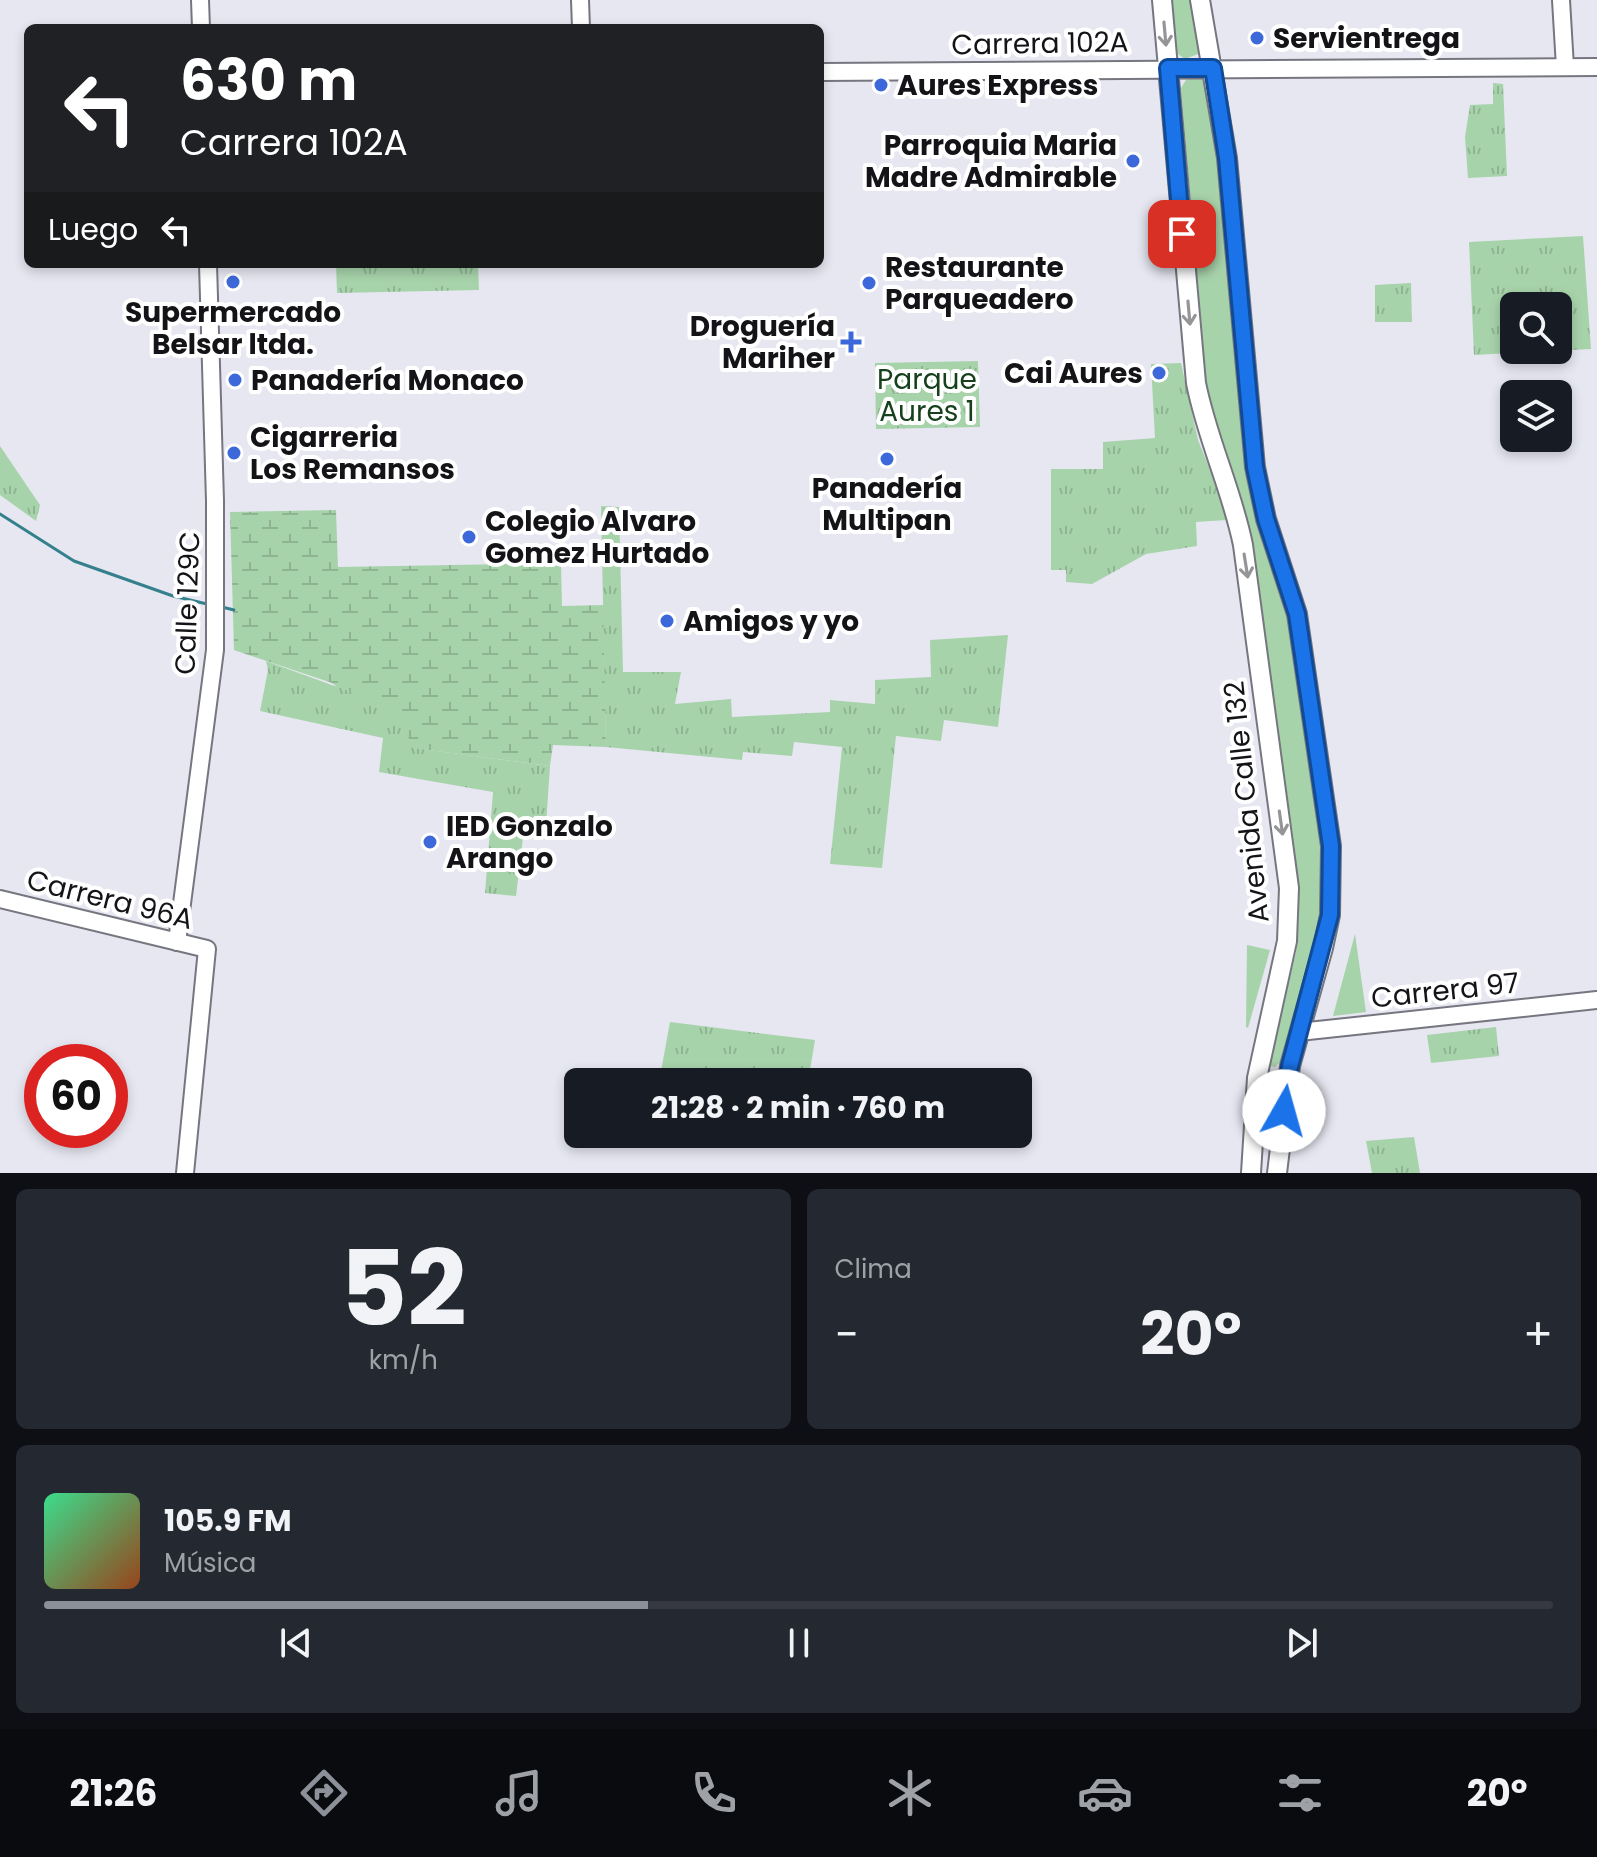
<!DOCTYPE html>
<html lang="es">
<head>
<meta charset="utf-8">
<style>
	:root { --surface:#171b24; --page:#242831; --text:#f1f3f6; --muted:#9ea1a6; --line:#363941; --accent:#8c9099 }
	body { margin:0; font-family:Poppins,sans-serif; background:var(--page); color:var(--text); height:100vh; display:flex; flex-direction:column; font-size:30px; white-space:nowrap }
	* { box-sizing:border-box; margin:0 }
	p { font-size:26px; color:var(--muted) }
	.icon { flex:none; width:44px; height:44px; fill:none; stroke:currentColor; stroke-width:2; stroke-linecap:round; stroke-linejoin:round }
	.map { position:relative; height:1173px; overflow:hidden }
	.side { display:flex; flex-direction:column; gap:16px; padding:16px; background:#0d0f14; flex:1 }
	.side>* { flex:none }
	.banner { position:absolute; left:24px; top:24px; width:800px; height:244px; border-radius:12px; box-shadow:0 4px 12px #0003; background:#202124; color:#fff; overflow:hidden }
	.buttons { position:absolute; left:1500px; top:292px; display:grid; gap:16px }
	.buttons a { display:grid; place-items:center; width:72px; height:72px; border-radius:12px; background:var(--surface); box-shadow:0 4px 12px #0003; font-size:40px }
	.speed { position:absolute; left:24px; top:1044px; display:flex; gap:16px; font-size:40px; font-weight:700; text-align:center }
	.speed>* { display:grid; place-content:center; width:104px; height:104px; border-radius:50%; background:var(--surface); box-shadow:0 4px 12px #0003; line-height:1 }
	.speed .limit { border:12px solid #d22; background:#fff; color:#111 }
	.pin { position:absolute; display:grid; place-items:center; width:68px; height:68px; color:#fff; margin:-34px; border-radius:16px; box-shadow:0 4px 12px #0006 }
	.me { position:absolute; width:88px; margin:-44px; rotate:7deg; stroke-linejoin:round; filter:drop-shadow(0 0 6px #0008) }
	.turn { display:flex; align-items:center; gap:28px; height:168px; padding:0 24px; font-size:36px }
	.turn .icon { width:104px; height:104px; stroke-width:2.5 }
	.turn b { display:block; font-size:56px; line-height:68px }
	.then { display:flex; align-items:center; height:76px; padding:0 24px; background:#0003; gap:16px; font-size:30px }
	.big { font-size:60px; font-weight:700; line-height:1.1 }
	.side .tile { flex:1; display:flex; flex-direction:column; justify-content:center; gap:12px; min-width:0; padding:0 28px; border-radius:12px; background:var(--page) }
	.side .dial { align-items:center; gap:0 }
	.dial b { font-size:104px; line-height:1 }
	.song { display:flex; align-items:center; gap:24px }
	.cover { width:96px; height:96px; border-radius:12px; background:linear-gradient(135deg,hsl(150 70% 55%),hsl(20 70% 35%)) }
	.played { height:8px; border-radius:4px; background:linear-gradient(90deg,var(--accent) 40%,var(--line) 40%) }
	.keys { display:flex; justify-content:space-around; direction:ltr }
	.heat { display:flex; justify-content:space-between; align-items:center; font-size:44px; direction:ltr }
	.side .tiles { flex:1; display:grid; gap:16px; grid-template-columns:1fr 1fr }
	.tile:last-child { grid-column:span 2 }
	.trip { position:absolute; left:564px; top:1068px; width:468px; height:80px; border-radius:12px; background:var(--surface); box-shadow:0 4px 12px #0003; font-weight:700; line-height:80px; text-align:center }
	.dock { display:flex; height:128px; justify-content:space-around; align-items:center; background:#090b0e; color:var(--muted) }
	.dock .icon { width:56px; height:56px }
	.dock .current { color:var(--accent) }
	.dock b { font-size:36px; color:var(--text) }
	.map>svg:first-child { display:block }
	.grass { fill:#a7d3aa }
	.wetland { fill:url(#wetland-marsh) }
	.park { fill:url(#park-tufts); fill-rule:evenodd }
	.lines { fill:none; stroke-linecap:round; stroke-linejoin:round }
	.stream { stroke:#34808c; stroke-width:3 }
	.secondary-casing { stroke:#75767f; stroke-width:20 }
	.primary-casing { stroke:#75767f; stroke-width:22 }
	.secondary { stroke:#fff; stroke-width:16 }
	.primary { stroke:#fff; stroke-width:18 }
	.oneway { stroke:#959597 }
	.route-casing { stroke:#114b97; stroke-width:20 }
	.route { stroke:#1a73e8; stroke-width:14 }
	.poi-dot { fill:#3d68d9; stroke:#fff; stroke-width:3 }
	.labels { text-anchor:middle; stroke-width:8; stroke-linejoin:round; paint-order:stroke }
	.poi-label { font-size:28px; font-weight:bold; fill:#141418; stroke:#fff; text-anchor:start }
	.street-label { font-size:28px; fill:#141418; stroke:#fff }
	.park-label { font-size:28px; fill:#16411c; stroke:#fff }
</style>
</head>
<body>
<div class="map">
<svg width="1597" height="1173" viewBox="0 0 1597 1173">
	<defs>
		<pattern id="wetland-marsh" width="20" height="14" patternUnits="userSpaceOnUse" patternTransform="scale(2)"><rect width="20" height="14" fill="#a7d3aa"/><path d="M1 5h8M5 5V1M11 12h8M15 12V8" fill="none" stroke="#8fb492"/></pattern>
		<pattern id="park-tufts" width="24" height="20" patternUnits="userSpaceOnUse" patternTransform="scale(2)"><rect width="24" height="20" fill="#a7d3aa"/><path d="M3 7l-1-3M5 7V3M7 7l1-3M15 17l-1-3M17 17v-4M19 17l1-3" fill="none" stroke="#8fb492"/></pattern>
	</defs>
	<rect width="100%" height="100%" fill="#e7e7f2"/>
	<!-- grass -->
	<g class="grass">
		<polygon points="1170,0 1195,0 1202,46 1198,54 1185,59 1175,52"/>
		<polygon points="1202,76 1208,78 1210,84 1251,494 1283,591 1292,633 1320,835 1324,886 1322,911 1304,991 1281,1061 1275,1067 1269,1066 1266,1058 1287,988 1296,952 1299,915 1296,879 1274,705 1248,537 1213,420 1207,392 1181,88 1186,80"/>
		<polygon points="1355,934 1366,1012 1333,1016"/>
		<polygon points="1247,945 1270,950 1248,1028 1246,1027"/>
	</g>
	<!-- wetland -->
	<polygon class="wetland" points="336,510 338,567 561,563 562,606 604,605 606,747 553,745 550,766 413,748 332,683 234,650 230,512"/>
	<!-- park -->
	<g class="park">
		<polygon points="1493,83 1503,84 1507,176 1468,178 1465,137 1470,105 1493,104"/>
		<path d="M1583 236 1591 349 1474 355 1469 242ZM1514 306H1558V350H1514Z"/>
		<polygon points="336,264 478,264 479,290 337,293"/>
		<polygon points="1411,283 1412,322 1375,322 1375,285"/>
		<polygon points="978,361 980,427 876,429 875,363"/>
		<polygon points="1181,363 1198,440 1221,497 1227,520 1196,522 1197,546 1146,554 1092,584 1066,582 1066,570 1051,570 1051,469 1103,469 1103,442 1155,438 1151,364"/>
		<polygon points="0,446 40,505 36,521 0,495"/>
		<polygon points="601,506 619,507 623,672 681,672 675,704 731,699 732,717 830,712 830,700 875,704 875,680 931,677 930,640 1008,635 998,727 944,720 941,741 896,736 882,868 830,864 842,747 794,742 792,756 743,752 742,760 606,747"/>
		<polygon points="266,661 392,707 414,748 550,766 545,840 523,837 516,896 485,893 493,792 379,772 383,738 260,711 268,670"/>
		<polygon points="670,1022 815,1040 808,1082 659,1082"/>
		<polygon points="1496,1027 1499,1056 1431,1063 1427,1035"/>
		<polygon points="1414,1137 1420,1173 1372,1173 1366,1141"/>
	</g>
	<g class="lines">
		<!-- stream -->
		<g class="stream">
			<polyline points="0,514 74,561 173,596 207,604"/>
			<polyline points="222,607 234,610"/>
		</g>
		<!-- secondary casing -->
		<g class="secondary-casing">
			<g id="secondary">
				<polyline points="200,0 201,28"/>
				<polyline points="580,0 581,28"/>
				<polyline points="1561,0 1565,67"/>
				<polyline points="820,72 1597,67"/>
				<polyline points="0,899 207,949 185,1173"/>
				<polyline points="177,942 215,650 215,501 208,264"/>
				<polyline points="1299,1032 1597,1000"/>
			</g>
		</g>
		<!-- primary casing -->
		<g class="primary-casing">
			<g id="primary">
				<path d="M1162 0 1196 383C1207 439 1232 490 1243 545L1289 888 1287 941 1257 1078 1251 1173"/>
				<polyline points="1200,0 1227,158 1255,467 1266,519 1297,614 1331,846 1330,915 1323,948 1290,1066 1277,1173"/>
			</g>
		</g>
		<!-- secondary -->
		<use href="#secondary" class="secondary"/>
		<!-- primary -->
		<use href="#primary" class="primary"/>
	</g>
	<!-- one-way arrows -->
	<defs><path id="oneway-shaft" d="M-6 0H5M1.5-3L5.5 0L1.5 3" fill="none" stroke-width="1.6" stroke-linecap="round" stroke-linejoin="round" transform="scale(2)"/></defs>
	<g class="oneway">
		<use href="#oneway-shaft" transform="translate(1165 34) rotate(85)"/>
		<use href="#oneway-shaft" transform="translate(1189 313) rotate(85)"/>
		<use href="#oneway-shaft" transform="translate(1246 566) rotate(81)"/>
		<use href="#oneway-shaft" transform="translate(1281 823) rotate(82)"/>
	</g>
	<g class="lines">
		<!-- route casing -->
		<g class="route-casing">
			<polyline id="route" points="1182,234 1168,68 1213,68 1227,158 1255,467 1266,519 1297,614 1331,846 1330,915 1290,1066 1284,1111"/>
		</g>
		<!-- route -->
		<use href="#route" class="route"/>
	</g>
	<!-- markers -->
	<g class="poi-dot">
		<circle cx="1257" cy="38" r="8"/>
		<circle cx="881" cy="85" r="8"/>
		<circle cx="1133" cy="161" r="8"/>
		<circle cx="233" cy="282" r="8"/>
		<circle cx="869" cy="283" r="8"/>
		<path d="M847 330h8v8h8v8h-8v8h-8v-8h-8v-8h8z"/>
		<circle cx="1159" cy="373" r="8"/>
		<circle cx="235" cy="380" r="8"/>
		<circle cx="234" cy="453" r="8"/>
		<circle cx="887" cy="459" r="8"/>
		<circle cx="469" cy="537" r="8"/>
		<circle cx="667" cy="621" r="8"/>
		<circle cx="430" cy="842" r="8"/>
	</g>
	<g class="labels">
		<!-- poi labels -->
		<g class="poi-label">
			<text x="1273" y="48">Servientrega</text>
			<text x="897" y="95">Aures Express</text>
			<text x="1117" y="155" text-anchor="end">Parroquia Maria<tspan x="1117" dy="32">Madre Admirable</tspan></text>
			<text x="885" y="277">Restaurante<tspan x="885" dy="32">Parqueadero</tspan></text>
			<text x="233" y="322" text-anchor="middle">Supermercado<tspan x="233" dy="32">Belsar ltda.</tspan></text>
			<text x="835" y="336" text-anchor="end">Droguería<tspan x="835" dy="32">Mariher</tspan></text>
			<text x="1143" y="383" text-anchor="end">Cai Aures</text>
			<text x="251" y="390">Panadería Monaco</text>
			<text x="250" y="447">Cigarreria<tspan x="250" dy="32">Los Remansos</tspan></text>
			<text x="887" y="498" text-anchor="middle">Panadería<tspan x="887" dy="32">Multipan</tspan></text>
			<text x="485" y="531">Colegio Alvaro<tspan x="485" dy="32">Gomez Hurtado</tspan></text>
			<text x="683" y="631">Amigos y yo</text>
			<text x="446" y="836">IED Gonzalo<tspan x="446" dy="32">Arango</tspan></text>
		</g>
		<!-- street labels -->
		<g class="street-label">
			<text transform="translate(1040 43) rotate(-1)" y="10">Carrera 102A</text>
			<text transform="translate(187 603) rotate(-88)" y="10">Calle 129C</text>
			<text transform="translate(1246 802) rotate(-96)" y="10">Avenida Calle 132</text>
			<text transform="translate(110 899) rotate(14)" y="10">Carrera 96A</text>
			<text transform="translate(1445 990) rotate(-6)" y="10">Carrera 97</text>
		</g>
		<!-- park labels -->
		<g class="park-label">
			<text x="927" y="389">Parque<tspan x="927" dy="32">Aures 1</tspan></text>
		</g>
	</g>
</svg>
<div class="buttons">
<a><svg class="icon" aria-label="search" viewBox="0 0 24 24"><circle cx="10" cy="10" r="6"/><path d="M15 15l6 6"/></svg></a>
<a><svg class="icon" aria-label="layers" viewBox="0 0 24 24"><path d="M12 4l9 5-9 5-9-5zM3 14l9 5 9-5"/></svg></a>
</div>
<div class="speed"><div class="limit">60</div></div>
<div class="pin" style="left:1182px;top:234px;background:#d93025"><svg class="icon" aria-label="arrive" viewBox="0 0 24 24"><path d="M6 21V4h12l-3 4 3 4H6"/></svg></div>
<svg class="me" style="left:1284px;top:1111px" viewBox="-20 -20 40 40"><circle r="19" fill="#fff"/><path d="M0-13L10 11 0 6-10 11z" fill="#1a73e8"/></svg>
<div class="trip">21:28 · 2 min · 760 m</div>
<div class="banner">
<div class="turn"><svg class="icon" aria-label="left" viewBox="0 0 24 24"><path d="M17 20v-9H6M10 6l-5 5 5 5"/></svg><div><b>630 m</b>Carrera 102A</div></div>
<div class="then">Luego<svg class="icon" aria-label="left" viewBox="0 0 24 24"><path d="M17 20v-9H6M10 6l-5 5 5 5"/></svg></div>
</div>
</div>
<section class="side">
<div class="tiles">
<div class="tile dial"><b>52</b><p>km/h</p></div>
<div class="tile"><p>Clima</p>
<div class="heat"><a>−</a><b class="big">20°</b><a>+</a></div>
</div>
<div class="tile">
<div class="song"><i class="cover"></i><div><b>105.9 FM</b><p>Música</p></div></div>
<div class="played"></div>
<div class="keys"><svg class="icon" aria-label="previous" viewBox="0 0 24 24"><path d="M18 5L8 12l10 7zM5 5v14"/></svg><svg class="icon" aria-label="pause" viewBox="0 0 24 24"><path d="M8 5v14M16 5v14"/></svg><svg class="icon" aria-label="next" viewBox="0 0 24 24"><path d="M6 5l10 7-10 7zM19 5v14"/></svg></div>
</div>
</div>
</section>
<nav class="dock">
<b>21:26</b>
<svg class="icon current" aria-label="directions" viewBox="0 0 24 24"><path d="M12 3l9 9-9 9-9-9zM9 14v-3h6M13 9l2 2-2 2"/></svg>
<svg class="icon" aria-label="music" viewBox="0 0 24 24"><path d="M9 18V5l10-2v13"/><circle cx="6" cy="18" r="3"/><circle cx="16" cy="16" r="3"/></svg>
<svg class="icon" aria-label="phone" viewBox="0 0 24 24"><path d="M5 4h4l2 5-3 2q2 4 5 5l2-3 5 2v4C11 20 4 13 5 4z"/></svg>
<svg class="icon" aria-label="climate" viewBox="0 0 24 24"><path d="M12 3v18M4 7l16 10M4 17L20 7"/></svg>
<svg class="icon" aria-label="car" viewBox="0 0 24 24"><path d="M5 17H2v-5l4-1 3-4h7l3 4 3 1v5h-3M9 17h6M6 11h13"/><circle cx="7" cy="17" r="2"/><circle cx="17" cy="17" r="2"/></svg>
<svg class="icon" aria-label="filters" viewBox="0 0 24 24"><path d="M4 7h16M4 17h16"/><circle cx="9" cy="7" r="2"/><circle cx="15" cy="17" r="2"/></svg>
<b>20°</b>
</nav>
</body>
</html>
